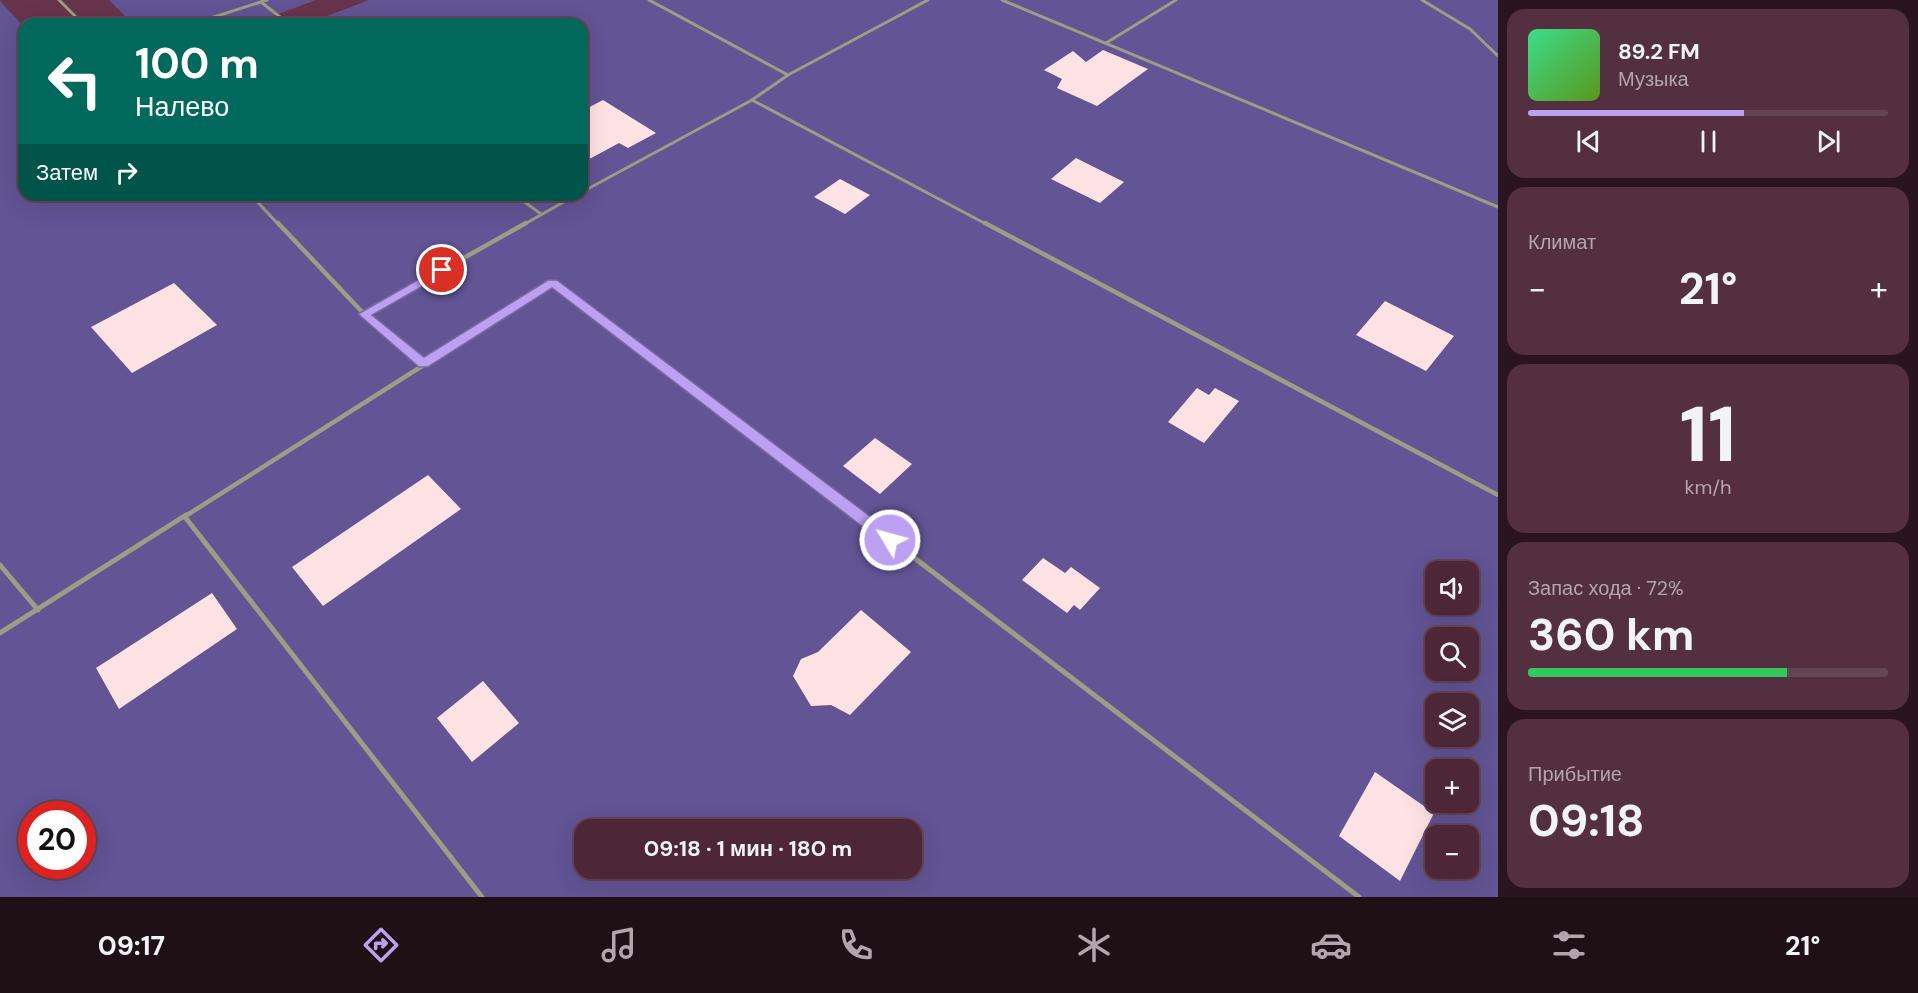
<!DOCTYPE html>
<html lang="ru">
<head>
<meta charset="utf-8">
<style>
	:root { --surface:#4d2738; --page:#542f40; --text:#f1f3f6; --muted:#b3a5ae; --line:#644453; --accent:#bca0f2 }
	body { margin:0; font-family:"DM Sans",sans-serif; background:var(--page); color:var(--text); height:100vh; display:flex; flex-direction:column; font-size:22px; white-space:nowrap }
	* { box-sizing:border-box; margin:0 }
	p { font-size:20px; color:var(--muted) }
	.icon { flex:none; width:33px; height:33px; fill:none; stroke:currentColor; stroke-width:2; stroke-linecap:round; stroke-linejoin:round }
	.map { position:relative; flex:1; overflow:hidden }
	.panel { display:flex; flex-direction:column; gap:9px; padding:9px; background:#2a151f; width:420px }
	.panel>* { flex:none }
	.hud { position:absolute; left:18px; top:18px; width:570px; height:183px; border-radius:18px; box-shadow:0 6px 24px #0002,0 0 0 2px var(--line); background:#00695c; color:#fff; overflow:hidden }
	.controls { position:absolute; left:1425px; top:561px; display:grid; gap:12px }
	.controls a { display:grid; place-items:center; width:54px; height:54px; border-radius:12px; background:var(--surface); box-shadow:0 6px 24px #0002,0 0 0 2px var(--line); font-size:30px }
	.speed { position:absolute; left:18px; top:801px; display:flex; gap:12px; font-size:30px; font-weight:700; text-align:center }
	.speed>* { display:grid; place-content:center; width:78px; height:78px; border-radius:50%; background:var(--surface); box-shadow:0 6px 24px #0002,0 0 0 2px var(--line); line-height:1 }
	.speed .limit { border:9px solid #d22; background:#fff; color:#111 }
	.pin { position:absolute; display:grid; place-items:center; width:51px; height:51px; color:#fff; margin:-26px; border:3px solid #fff; border-radius:50%; box-shadow:0 2px 6px #0007 }
	.me { position:absolute; width:66px; margin:-33px; rotate:307deg; stroke-linejoin:round; filter:drop-shadow(0 0 4px #0008) }
	.turn { display:flex; align-items:center; gap:21px; height:126px; padding:0 18px; font-size:27px }
	.turn .icon { width:78px; height:78px; stroke-width:2.5 }
	.turn b { display:block; font-size:42px; line-height:51px }
	.then { display:flex; align-items:center; height:57px; padding:0 18px; background:#0003; gap:12px; font-size:22px }
	.big { font-size:45px; font-weight:700; line-height:1.1 }
	.panel .widget { flex:1; display:flex; flex-direction:column; justify-content:center; gap:9px; min-width:0; padding:0 21px; border-radius:18px; background:var(--page) }
	.panel .dial { align-items:center; gap:0 }
	.dial b { font-size:78px; line-height:1 }
	.song { display:flex; align-items:center; gap:18px }
	.cover { width:72px; height:72px; border-radius:9px; background:linear-gradient(135deg,hsl(150 70% 55%),hsl(90 70% 35%)) }
	.played { height:6px; border-radius:3px; background:linear-gradient(90deg,var(--accent) 60%,var(--line) 60%) }
	.keys { display:flex; justify-content:space-around; direction:ltr }
	.heat { display:flex; justify-content:space-between; align-items:center; font-size:33px; direction:ltr }
	.charge { height:9px; border-radius:4px; background:linear-gradient(90deg,#34c759 72%,var(--line) 0) }
	.trip { position:absolute; left:574px; top:819px; width:348px; height:60px; border-radius:18px; background:var(--surface); box-shadow:0 6px 24px #0002,0 0 0 2px var(--line); font-weight:700; line-height:60px; text-align:center }
	.tabs { display:flex; height:96px; justify-content:space-around; align-items:center; background:#1f1016; color:var(--muted) }
	.tabs .icon { width:42px; height:42px }
	.tabs .active { color:var(--accent) }
	.tabs b { font-size:27px; color:var(--text) }
	main { display:flex; flex:1; min-height:0 }
	.map>svg:first-child { display:block }
	.green { fill:#625495; fill-rule:evenodd }
	.building { fill:#fee2e4 }
	.lines { fill:none; stroke-linecap:round; stroke-linejoin:round }
	.lane-far2 { stroke:#9b9e85; stroke-width:3 }
	.lane-far1 { stroke:#9b9e85; stroke-width:4.5 }
	.lane { stroke:#9b9e85; stroke-width:5 }
	.route { fill:#bca0f2; stroke:#7a689d; stroke-width:1.5 }
</style>
</head>
<body>
<main>
<div class="map">
<svg width="1498" height="897" viewBox="0 0 1498 897">
	<rect width="100%" height="100%" fill="#67344b"/>
	<!-- green -->
	<g class="green">
		<polygon points="109,0 316,0 251,24 133,24"/>
		<path d="M369 0H1498V897H0V1L24 27V195H582V24H306ZM1436 572H1468V604H1436ZM1436 638H1468V670H1436ZM1436 704H1468V736H1436ZM1436 770H1468V802H1436ZM32 814H82V866H32ZM585 830H912V868H585ZM1436 836H1468V868H1436Z"/>
	</g>
	<!-- building -->
	<g class="building">
		<polygon points="1103,50 1148,69 1097,106 1057,88 1062,79 1044,70 1073,51 1086,62"/>
		<polygon points="603,100 656,133 628,148 619,143 582,163 582,111"/>
		<polygon points="1076,158 1124,182 1100,203 1051,179"/>
		<polygon points="840,179 870,195 845,214 814,197"/>
		<polygon points="174,283 217,325 132,373 91,327"/>
		<polygon points="1385,301 1454,336 1426,371 1356,335"/>
		<polygon points="1197,388 1209,395 1215,388 1239,401 1204,443 1168,422"/>
		<polygon points="875,438 912,464 880,494 843,466"/>
		<polygon points="428,475 461,509 323,606 292,567"/>
		<polygon points="1043,558 1065,573 1071,567 1100,588 1080,610 1074,605 1067,613 1022,580"/>
		<polygon points="212,593 237,629 119,709 96,668"/>
		<polygon points="861,610 911,652 850,715 831,705 811,706 793,676 801,659 818,652"/>
		<polygon points="483,681 519,723 472,762 437,718"/>
		<polygon points="1375,772 1434,813 1400,881 1339,836"/>
	</g>
	<g class="lines">
		<!-- lane-far2 -->
		<g class="lane-far2">
			<polyline points="59,0 83,24"/>
			<polyline points="649,0 788,75"/>
			<polyline points="1002,0 1498,207"/>
			<polyline points="1422,0 1470,29 1498,56"/>
			<polyline points="261,2 289,24"/>
			<polyline points="192,24 267,0"/>
			<polyline points="1106,43 1176,0"/>
			<polyline points="752,100 988,225"/>
			<polyline points="582,192 752,100 788,75 928,0"/>
			<polyline points="251,195 279,225"/>
			<polyline points="515,195 541,214"/>
			<polyline points="523,225 576,195"/>
		</g>
		<!-- lane-far1 -->
		<g class="lane-far1">
			<polyline points="278,223 364,314 423,364"/>
			<polyline points="985,223 1498,495"/>
			<polyline points="364,314 526,223"/>
			<polyline points="184,517 553,283 860,517"/>
		</g>
		<!-- lane -->
		<g class="lane">
			<polyline points="858,515 1359,897"/>
			<polyline points="185,517 482,897"/>
			<polyline points="0,565 38,610"/>
			<polyline points="0,633 186,515"/>
		</g>
	</g>
	<!-- route -->
	<polygon class="route" points="442,266 446,267 446,273 372,315 424,357 548,280 557,280 895,535 898,540 895,544 890,546 885,544 552,288 428,367 419,367 358,314"/>
</svg>
<div class="controls">
<a><svg class="icon" aria-label="sound" viewBox="0 0 24 24"><path d="M4 9h4l5-4v14l-5-4H4zM17 9q2 3 0 6"/></svg></a>
<a><svg class="icon" aria-label="search" viewBox="0 0 24 24"><circle cx="10" cy="10" r="6"/><path d="M15 15l6 6"/></svg></a>
<a><svg class="icon" aria-label="layers" viewBox="0 0 24 24"><path d="M12 4l9 5-9 5-9-5zM3 14l9 5 9-5"/></svg></a>
<a>+</a>
<a>−</a>
</div>
<div class="speed"><div class="limit">20</div></div>
<div class="pin" style="left:442px;top:270px;background:#d93025"><svg class="icon" aria-label="arrive" viewBox="0 0 24 24"><path d="M6 21V4h12l-3 4 3 4H6"/></svg></div>
<svg class="me" style="left:890px;top:540px" viewBox="-20 -20 40 40"><circle r="17" fill="#bca0f2" stroke="#fff" stroke-width="3"/><path d="M0-11L8 9 0 5-8 9z" fill="#fff"/></svg>
<div class="trip">09:18 · 1 мин · 180 m</div>
<div class="hud">
<div class="turn"><svg class="icon" aria-label="left" viewBox="0 0 24 24"><path d="M17 20v-9H6M10 6l-5 5 5 5"/></svg><div><b>100 m</b>Налево</div></div>
<div class="then">Затем<svg class="icon" aria-label="right" viewBox="0 0 24 24"><path d="M7 20v-9h11M14 6l5 5-5 5"/></svg></div>
</div>
</div>
<section class="panel">
<div class="widget">
<div class="song"><i class="cover"></i><div><b>89.2 FM</b><p>Музыка</p></div></div>
<div class="played"></div>
<div class="keys"><svg class="icon" aria-label="previous" viewBox="0 0 24 24"><path d="M18 5L8 12l10 7zM5 5v14"/></svg><svg class="icon" aria-label="pause" viewBox="0 0 24 24"><path d="M8 5v14M16 5v14"/></svg><svg class="icon" aria-label="next" viewBox="0 0 24 24"><path d="M6 5l10 7-10 7zM19 5v14"/></svg></div>
</div>
<div class="widget"><p>Климат</p>
<div class="heat"><a>−</a><b class="big">21°</b><a>+</a></div>
</div>
<div class="widget dial"><b>11</b><p>km/h</p></div>
<div class="widget"><p>Запас хода · 72%</p><b class="big">360 km</b><div class="charge"></div></div>
<div class="widget"><p>Прибытие</p><b class="big">09:18</b></div>
</section>
</main>
<nav class="tabs">
<b>09:17</b>
<svg class="icon active" aria-label="directions" viewBox="0 0 24 24"><path d="M12 3l9 9-9 9-9-9zM9 14v-3h6M13 9l2 2-2 2"/></svg>
<svg class="icon" aria-label="music" viewBox="0 0 24 24"><path d="M9 18V5l10-2v13"/><circle cx="6" cy="18" r="3"/><circle cx="16" cy="16" r="3"/></svg>
<svg class="icon" aria-label="phone" viewBox="0 0 24 24"><path d="M5 4h4l2 5-3 2q2 4 5 5l2-3 5 2v4C11 20 4 13 5 4z"/></svg>
<svg class="icon" aria-label="climate" viewBox="0 0 24 24"><path d="M12 3v18M4 7l16 10M4 17L20 7"/></svg>
<svg class="icon" aria-label="car" viewBox="0 0 24 24"><path d="M5 17H2v-5l4-1 3-4h7l3 4 3 1v5h-3M9 17h6M6 11h13"/><circle cx="7" cy="17" r="2"/><circle cx="17" cy="17" r="2"/></svg>
<svg class="icon" aria-label="filters" viewBox="0 0 24 24"><path d="M4 7h16M4 17h16"/><circle cx="9" cy="7" r="2"/><circle cx="15" cy="17" r="2"/></svg>
<b>21°</b>
</nav>
</body>
</html>
